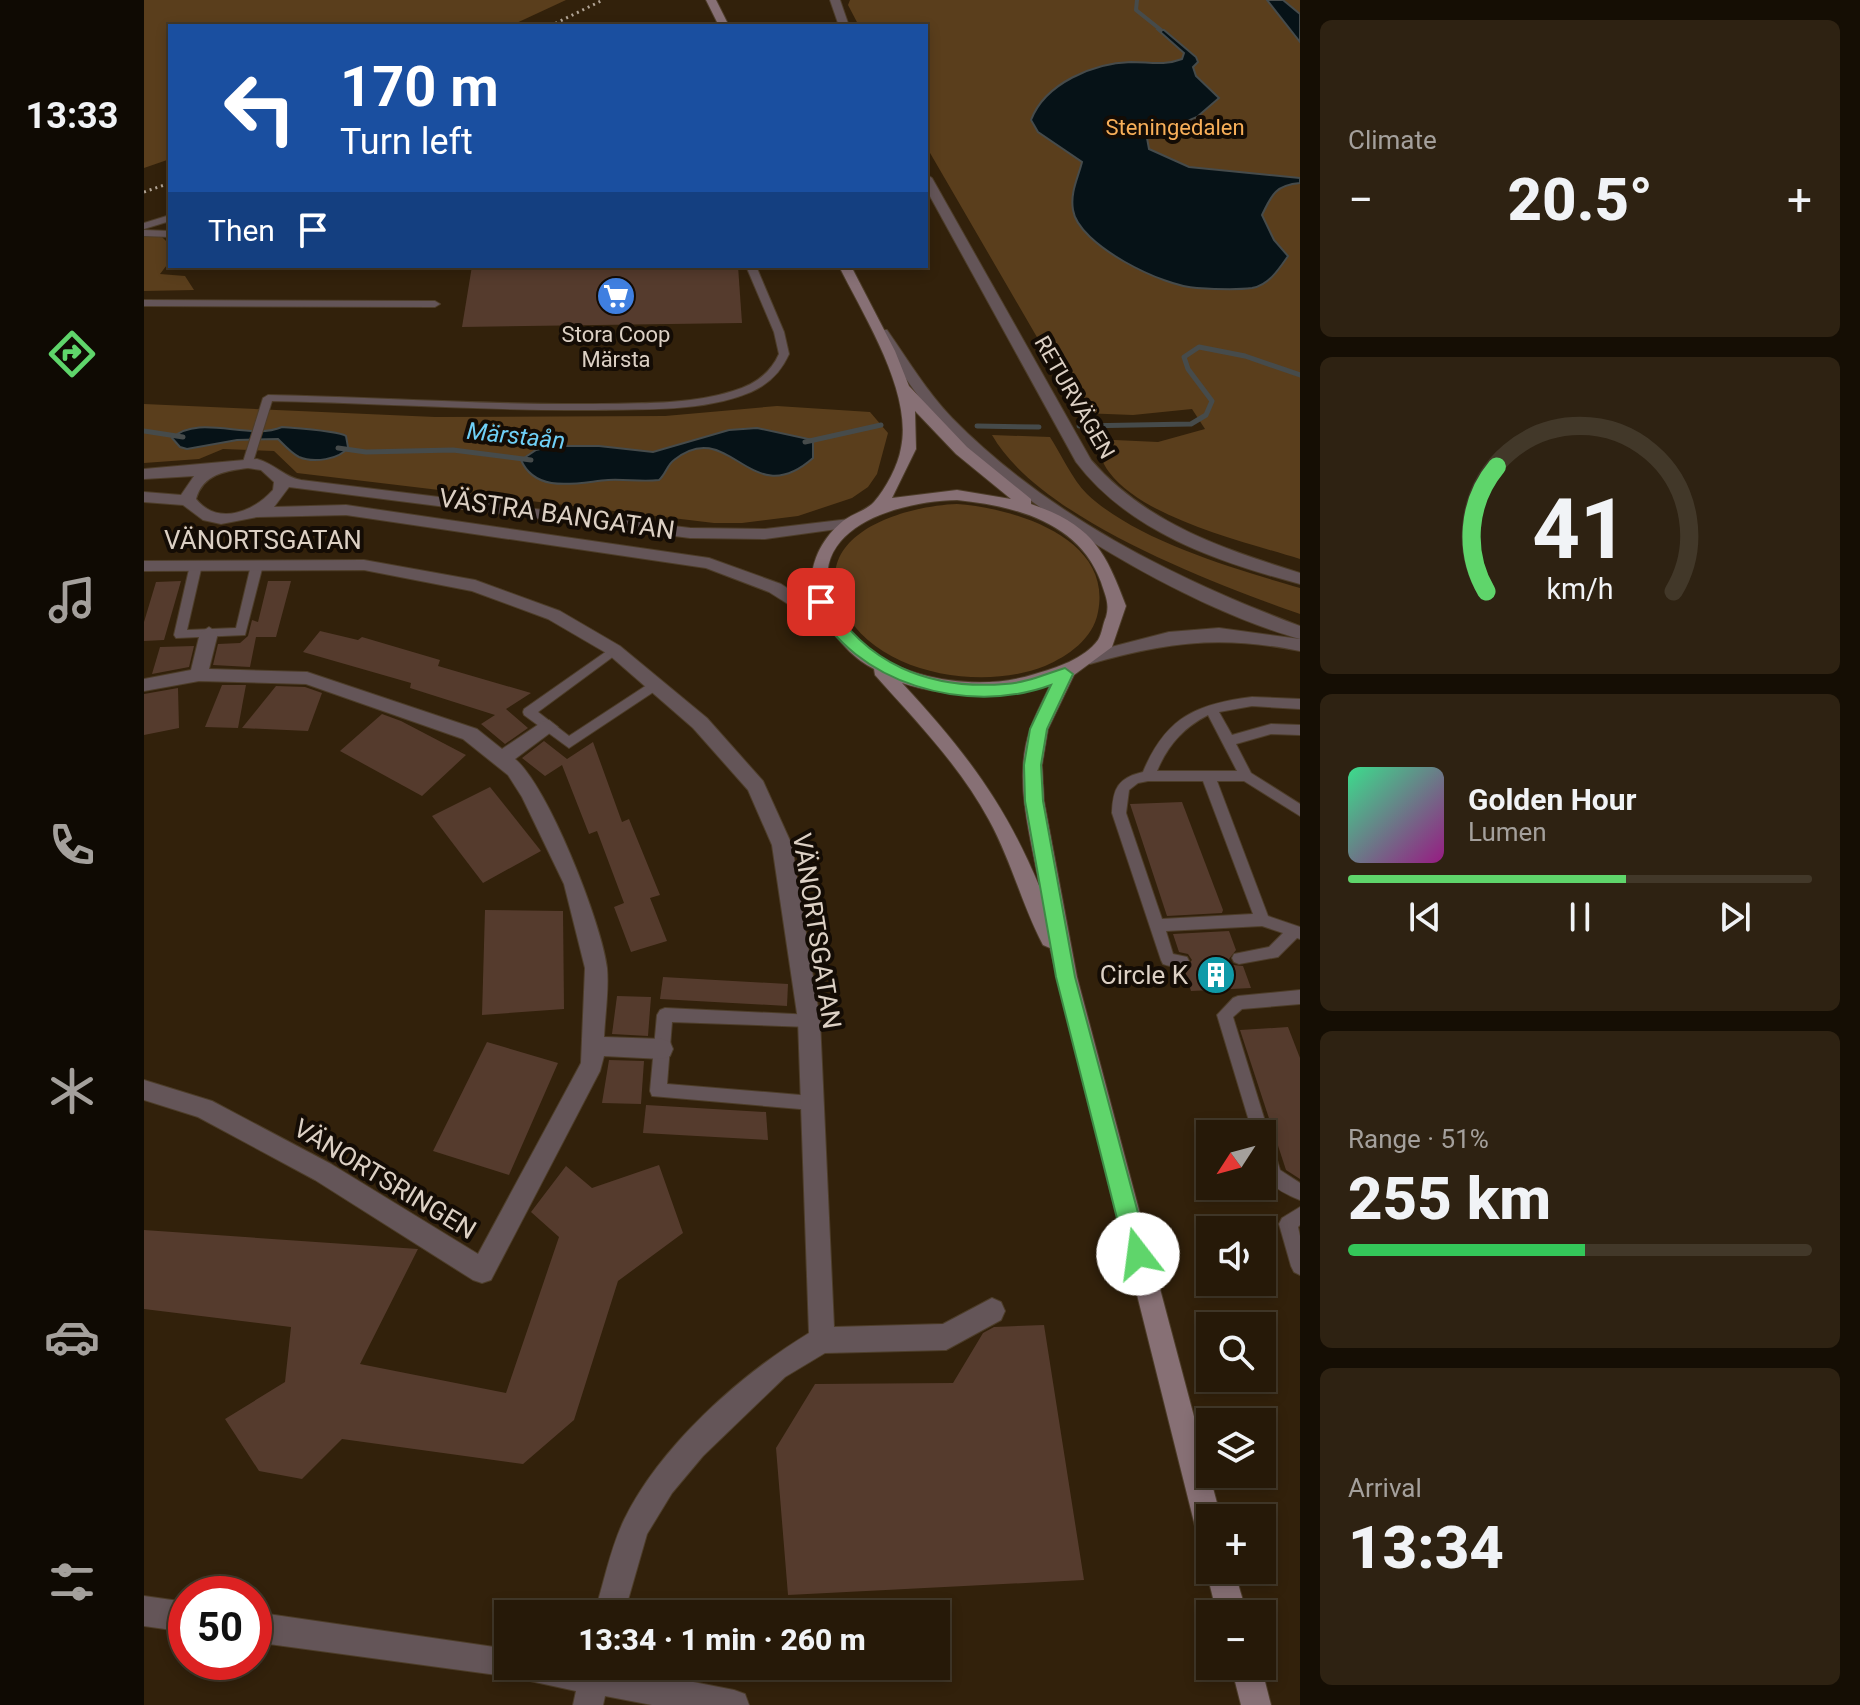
<!DOCTYPE html>
<html lang="en">
<head>
<meta charset="utf-8">
<style>
	:root { --surface:#261908; --page:#2e2212; --text:#f1f3f6; --muted:#a4a09c; --line:#423829; --accent:#5fd56b }
	body { margin:0; font-family:Roboto,sans-serif; background:var(--page); color:var(--text); height:100vh; display:flex; flex-direction:column; font-size:30px; white-space:nowrap }
	* { box-sizing:border-box; margin:0 }
	p { font-size:26px; color:var(--muted) }
	.icon { flex:none; width:44px; height:44px; fill:none; stroke:currentColor; stroke-width:2; stroke-linecap:round; stroke-linejoin:round }
	.map { position:relative; flex:1; overflow:hidden }
	.details { display:flex; flex-direction:column; gap:20px; padding:20px; background:#150e04; width:560px }
	.details>* { flex:none }
	.top-card { position:absolute; left:24px; top:24px; width:760px; height:244px; border-radius:0px; box-shadow:0 4px 12px #0003,0 0 0 2px var(--line); background:#1a4fa0; color:#fff; overflow:hidden }
	.needle { width:52px; rotate:234deg }
	.fabs { position:absolute; left:1052px; top:1120px; display:grid; gap:16px }
	.fabs a { display:grid; place-items:center; width:80px; height:80px; border-radius:0px; background:var(--surface); box-shadow:0 4px 12px #0003,0 0 0 2px var(--line); font-size:40px }
	.speed { position:absolute; left:24px; top:1576px; display:flex; gap:16px; font-size:40px; font-weight:700; text-align:center }
	.speed>* { display:grid; place-content:center; width:104px; height:104px; border-radius:50%; background:var(--surface); box-shadow:0 4px 12px #0003,0 0 0 2px var(--line); line-height:1 }
	.speed .limit { border:12px solid #d22; background:#fff; color:#111 }
	.pin { position:absolute; display:grid; place-items:center; width:68px; height:68px; color:#fff; margin:-34px; border-radius:16px; box-shadow:0 4px 12px #0006 }
	.me { position:absolute; width:88px; margin:-44px; rotate:345deg; stroke-linejoin:round; filter:drop-shadow(0 0 6px #0008) }
	.turn { display:flex; align-items:center; gap:28px; height:168px; padding:0 40px; font-size:36px }
	.turn .icon { width:104px; height:104px; stroke-width:2.5 }
	.turn b { display:block; font-size:56px; line-height:68px }
	.then { display:flex; align-items:center; height:76px; padding:0 40px; background:#0003; gap:16px; font-size:30px }
	.big { font-size:60px; font-weight:800; line-height:1.1 }
	.details .card { flex:1; display:flex; flex-direction:column; justify-content:center; gap:12px; min-width:0; padding:0 28px; border-radius:12px; background:var(--page) }
	.details .dial { align-items:center; gap:0 }
	.dial svg { height:208px; overflow:visible; fill:none; stroke:var(--line); stroke-width:7; stroke-linecap:round; text-anchor:middle }
	.dial text { fill:var(--text); stroke:none }
	.song { display:flex; align-items:center; gap:24px }
	.cover { width:96px; height:96px; border-radius:12px; background:linear-gradient(135deg,hsl(150 70% 55%),hsl(310 70% 35%)) }
	.played { height:8px; border-radius:4px; background:linear-gradient(90deg,var(--accent) 60%,var(--line) 60%) }
	.keys { display:flex; justify-content:space-around; direction:ltr }
	.heat { display:flex; justify-content:space-between; align-items:center; font-size:44px; direction:ltr }
	.charge { height:12px; border-radius:6px; background:linear-gradient(90deg,#34c759 51%,var(--line) 0) }
	.trip { position:absolute; left:350px; top:1600px; width:456px; height:80px; border-radius:0px; background:var(--surface); box-shadow:0 4px 12px #0003,0 0 0 2px var(--line); font-weight:800; line-height:80px; text-align:center }
	main { display:flex; flex:1; min-height:0 }
	.tab-bar { display:flex; flex-direction:column; width:144px; justify-content:space-around; align-items:center; background:#0f0a03; color:var(--muted) }
	.tab-bar .icon { width:56px; height:56px }
	.tab-bar .selected { color:var(--accent) }
	.tab-bar b { font-size:36px; color:var(--text) }
	.map>svg:first-child { display:block }
	.green { fill:#5a3e1c }
	.water { fill:#061217; stroke:#464b4b; stroke-width:2 }
	.lines { fill:none; stroke-linecap:round; stroke-linejoin:round }
	.stream-far1 { stroke:#464b4b; stroke-width:4 }
	.stream { stroke:#464b4b; stroke-width:5 }
	.building { fill:#553b2d }
	.service-casing { stroke:#4d3d29; stroke-width:2 }
	.minor-casing { stroke:#4d3d29; stroke-width:2 }
	.tertiary-casing { stroke:#4d3d29; stroke-width:2 }
	.secondary-casing { stroke:#4d3d29; stroke-width:2 }
	.service { fill:#645558; fill-rule:evenodd }
	.minor { fill:#645558; fill-rule:evenodd }
	.tertiary { fill:#645558; fill-rule:evenodd }
	.secondary { fill:#877075; fill-rule:evenodd }
	.rail { stroke:#b2a596; stroke-width:3; stroke-dasharray:2 4; stroke-linecap:butt }
	.route { fill:#5fd56b; stroke:#3e8a46; stroke-width:2 }
	.labels { text-anchor:middle; stroke-width:8; stroke-linejoin:round; paint-order:stroke }
	.far-park-label { font-size:22px; fill:#f8af59; stroke:#140c05 }
	.far-poi-label { font-size:22px; fill:#dcd0c4; stroke:#140c05 }
	.far-street-label { font-size:22px; fill:#dcd0c4; stroke:#140c05 }
	.far-water-label { font-size:24px; font-style:italic; fill:#6fd0f7; stroke:#140c05 }
	.street-label { font-size:26px; fill:#dcd0c4; stroke:#140c05 }
	.poi-label { font-size:26px; fill:#dcd0c4; stroke:#140c05; text-anchor:end }
</style>
</head>
<body>
<main>
<nav class="tab-bar">
<b>13:33</b>
<svg class="icon selected" aria-label="directions" viewBox="0 0 24 24"><path d="M12 3l9 9-9 9-9-9zM9 14v-3h6M13 9l2 2-2 2"/></svg>
<svg class="icon" aria-label="music" viewBox="0 0 24 24"><path d="M9 18V5l10-2v13"/><circle cx="6" cy="18" r="3"/><circle cx="16" cy="16" r="3"/></svg>
<svg class="icon" aria-label="phone" viewBox="0 0 24 24"><path d="M5 4h4l2 5-3 2q2 4 5 5l2-3 5 2v4C11 20 4 13 5 4z"/></svg>
<svg class="icon" aria-label="climate" viewBox="0 0 24 24"><path d="M12 3v18M4 7l16 10M4 17L20 7"/></svg>
<svg class="icon" aria-label="car" viewBox="0 0 24 24"><path d="M5 17H2v-5l4-1 3-4h7l3 4 3 1v5h-3M9 17h6M6 11h13"/><circle cx="7" cy="17" r="2"/><circle cx="17" cy="17" r="2"/></svg>
<svg class="icon" aria-label="filters" viewBox="0 0 24 24"><path d="M4 7h16M4 17h16"/><circle cx="9" cy="7" r="2"/><circle cx="15" cy="17" r="2"/></svg>
</nav>
<div class="map">
<svg width="1156" height="1705" viewBox="0 0 1156 1705">
	<rect width="100%" height="100%" fill="#32210b"/>
	<!-- green -->
	<g class="green">
		<polygon points="0,0 422,0 366,26 26,26 26,159 0,168"/>
		<path d="M706 0H1156V559C1102 542 1000 519 965 472 958 463 954 449 949 439L1014 442 1061 429 1048 409 989 415 937 413 782 146V26H715L704 5Z"/>
		<polygon points="0,235 18,237 26,245 26,261 16,274 41,276 50,290 0,291"/>
		<polygon points="0,404 291,417 521,416 633,406 726,412 744,433 733,474 724,487 708,498 654,516 598,523 570,523 153,473 130,451 79,449 55,459 0,463"/>
		<path d="M848 435 906 437C917 454 928 479 943 494 993 541 1091 569 1156 588V614C1068 583 895 518 848 435Z"/>
		<path d="M813 504C868 508 969 537 954 612 949 639 924 656 901 666 839 691 733 675 700 610 661 535 759 506 813 504Z"/>
	</g>
	<!-- water -->
	<g class="water">
		<polygon points="1123,0 1139,0 1156,14 1156,42"/>
		<path d="M1014 30H1020L1052 57 1054 62 1049 67 1052 76 1075 98 1053 117 1003 138 1005 149 1045 167 1156 178V183C1132 185 1128 194 1118 215L1130 240 1144 256C1135 269 1125 285 1108 288 1093 290 1069 289 1053 288 1020 287 934 245 929 210 926 192 934 178 938 162L894 132 887 120C901 83 950 63 987 62 1005 62 1020 66 1038 59L1040 53Z"/>
		<path d="M138 427C149 428 196 431 202 436L204 447C196 460 169 463 155 457 147 453 140 445 134 439L93 440 43 449 36 447 28 438C55 413 106 441 138 427Z"/>
		<path d="M613 428 669 440V458C606 514 586 415 530 460 523 465 522 474 515 480 498 482 481 479 464 480 436 482 392 495 377 460L392 450 409 446H455L509 452 585 430Z"/>
	</g>
	<g class="lines">
		<!-- stream-far1 -->
		<polyline class="stream-far1" points="993,0 992,10 1017,30"/>
		<!-- stream -->
		<g class="stream">
			<polyline points="833,426 895,427"/>
			<polyline points="935,426 1047,424 1062,415 1068,401 1044,369 1040,357 1055,347 1101,356 1156,375"/>
			<polyline points="0,431 39,437"/>
			<polyline points="661,442 737,425"/>
			<polyline points="194,448 222,452 309,450 387,460"/>
		</g>
	</g>
	<!-- building -->
	<g class="building">
		<polygon points="328,266 594,266 598,323 318,327"/>
		<polygon points="37,581 20,640 0,641 0,622 12,582"/>
		<polygon points="124,581 147,581 132,637 112,637 106,667 69,665 74,644 96,643 104,636 108,620 114,622"/>
		<polygon points="176,631 214,640 218,637 296,660 294,666 387,693 362,709 384,728 361,744 337,724 351,715 266,688 267,683 159,652"/>
		<polygon points="50,646 45,667 8,674 16,647"/>
		<polygon points="78,685 102,685 94,728 61,727"/>
		<polygon points="132,686 161,687 178,693 164,731 98,728"/>
		<polygon points="34,688 35,728 0,735 0,694"/>
		<polygon points="238,714 257,721 322,755 278,796 196,751"/>
		<polygon points="400,741 423,759 449,742 478,822 485,819 516,895 506,898 523,941 487,952 470,907 480,903 453,831 445,834 418,765 401,776 378,758"/>
		<polygon points="346,787 397,851 339,883 288,816"/>
		<polygon points="1038,802 1079,910 1078,913 1023,916 986,804"/>
		<polygon points="341,910 419,911 420,1009 338,1015"/>
		<polygon points="1085,931 1092,950 1085,959 1089,965 1099,966 1107,988 1047,991 1040,969 1048,960 1044,954 1035,952 1029,934"/>
		<polygon points="519,977 644,984 643,1006 516,999"/>
		<polygon points="473,996 507,997 504,1036 468,1034"/>
		<polygon points="1144,1027 1156,1058 1156,1179 1142,1170 1096,1030"/>
		<polygon points="343,1042 414,1063 365,1175 289,1151"/>
		<polygon points="465,1060 500,1061 497,1104 458,1103"/>
		<polygon points="502,1105 622,1112 624,1140 499,1133"/>
		<polygon points="515,1165 539,1233 474,1281 430,1420 379,1464 198,1439 158,1479 115,1471 81,1419 141,1382 147,1327 0,1309 0,1230 274,1249 216,1364 362,1393 415,1237 387,1212 422,1166 448,1188"/>
		<polygon points="900,1325 940,1580 644,1595 632,1448 671,1384 809,1383 839,1333 850,1327"/>
	</g>
	<g class="lines">
		<!-- service casing -->
		<g class="service-casing">
			<g id="service">
				<polygon points="26,215 26,221 0,229 0,223"/>
				<polygon points="0,230 26,231 26,237 0,236"/>
				<path d="M602 266H612L640 332 645 354C637 372 625 384 607 392 560 412 502 409 451 410 343 411 236 403 128 401L109 462 104 465 99 462 119 398 124 395C232 397 341 405 449 404 495 403 545 405 589 391 610 385 626 374 635 354L630 332Z"/>
				<polygon points="0,300 291,301 296,304 291,307 0,306"/>
				<polygon points="52,561 58,565 43,630 92,628 107,565 113,561 117,562 119,565 101,635 32,638 30,635 46,565"/>
				<polygon points="470,646 476,650 474,653 394,712 425,736 509,681 517,681 519,684 517,687 425,748 380,715 379,712 380,709"/>
				<path d="M1108 697 1156 699V709L1108 706 1075 712 1088 735 1127 724 1156 725V735L1127 734 1092 744 1107 773 1156 804V816L1100 781H1073L1124 916 1156 927V939L1153 938 1134 957 1095 964 1090 962 1088 958 1090 954 1125 947 1139 933 1118 926 1022 931 1029 954 1043 957 1045 961 1043 965C1035 968 1027 967 1019 964L1017 960 968 813C969 788 974 778 999 772 1022 717 1052 704 1108 697ZM1064 715 1093 771H1013C1024 745 1039 728 1064 715ZM1004 781H1059L1109 914 1018 919 982 813 985 790 994 783Z"/>
				<path d="M1156 990V1004L1098 1009 1089 1017 1136 1170 1156 1183V1200C1116 1184 1118 1172 1118 1134H1109L1073 1015 1089 998 1094 996Z"/>
				<polygon points="521,1008 670,1015 673,1020 670,1025 665,1027 528,1022 523,1084 668,1096 674,1098 676,1103 674,1108 668,1110 508,1096 506,1091 513,1015 516,1010"/>
				<polygon points="1156,1207 1156,1225 1154,1227 1156,1236 1156,1275 1150,1272 1147,1266 1135,1224 1138,1218"/>
			</g>
		</g>
		<!-- minor casing -->
		<g class="minor-casing">
			<g id="minor">
				<polygon points="686,0 696,0 705,26 695,26"/>
				<path d="M782 174 788 178 947 460C1003 524 1077 548 1156 573V584C1074 562 985 532 932 462L782 189Z"/>
				<path d="M220 560 331 580 416 611 476 646 563 718 619 781 648 845 676 1020 690 1327 799 1324 848 1298 857 1302 861 1311 857 1320 802 1350 681 1353 641 1377 559 1456 528 1493 503 1534 480 1614H450C460 1583 466 1549 480 1520 516 1446 596 1375 665 1333L654 1020 628 845 604 790 549 728 464 654 404 619 328 591 220 570 0 571V561Z"/>
				<path d="M65 627 74 633 65 669 163 672 333 729 358 749 398 722 405 720 414 727 371 759C404 786 458 924 463 968 465 990 461 1015 460 1037L518 1039 526 1042 529 1049 526 1056 518 1059 460 1056 456 1071 347 1280 338 1283 329 1280 171 1180 54 1117 0 1100V1080L68 1101 187 1164 334 1254 437 1063 441 968 420 884 378 797 364 775 319 739 162 684 55 681 0 691V679L47 670 56 633Z"/>
				<polygon points="0,1596 42,1602 42,1632 0,1626"/>
				<polygon points="110,1612 364,1649 364,1666 468,1666 590,1690 601,1694 605,1705 508,1705 461,1696 459,1705 429,1705 432,1691 368,1677 110,1642"/>
			</g>
		</g>
		<!-- tertiary casing -->
		<g class="tertiary-casing">
			<g id="tertiary">
				<path d="M733 330H743C764 360 783 392 808 418 903 515 1031 579 1156 626V639C1042 607 876 509 795 421 771 395 752 363 731 333Z"/>
				<path d="M113 459C131 464 140 477 157 480L546 528 621 529 714 518V526L708 527 621 539 546 538 145 487 130 507 202 505 565 558 637 584 697 624 688 630 682 628 625 592 562 568 202 515 113 517 77 524 59 520 39 505 0 502V492L37 495 50 476 0 479V469ZM104 468 117 470 130 482 129 490C109 512 74 526 52 499 59 474 81 471 104 468Z"/>
				<path d="M1075 628 1156 639V651C1077 635 1022 642 946 664L937 658 940 654 1025 632Z"/>
			</g>
		</g>
		<!-- secondary casing -->
		<g class="secondary-casing">
			<g id="secondary">
				<polygon points="562,0 572,0 585,26 575,26"/>
				<path d="M695 266H707L751 351 765 386 823 447 887 499V504C948 525 961 550 982 606L968 647 930 675 904 729 898 765 900 801 933 977 1077 1518H1066V1544L1056 1540 1052 1530 906 948 899 945C878 905 867 860 845 820 816 766 772 721 731 675L730 669C710 659 699 645 685 628 656 593 665 549 699 521 708 514 723 510 730 502 742 488 754 466 757 448 769 392 719 315 695 266ZM771 411 812 454 867 499 813 490 748 498 772 449ZM813 500C871 506 935 522 957 582 961 595 966 603 962 617 959 623 958 634 954 640 940 659 912 668 891 674 838 691 772 681 726 652 711 642 692 617 687 600 663 525 759 501 813 500ZM908 682C901 696 893 711 887 727 868 777 887 837 896 888 861 803 820 750 758 683 807 699 860 697 908 682Z"/>
				<polygon points="1066,1560 1066,1570 1090,1570 1103,1614 1073,1614 1062,1570"/>
				<polygon points="1087,1666 1117,1666 1127,1705 1097,1705"/>
			</g>
		</g>
		<!-- service -->
		<use href="#service" class="service"/>
		<!-- minor -->
		<use href="#minor" class="minor"/>
		<!-- tertiary -->
		<use href="#tertiary" class="tertiary"/>
		<!-- secondary -->
		<use href="#secondary" class="secondary"/>
		<!-- rail -->
		<g class="rail">
			<polyline points="406,26 459,0"/>
			<polyline points="0,192 26,183"/>
		</g>
	</g>
	<!-- route -->
	<path class="route" d="M677 597 683 598C721 664 785 690 861 684 882 683 901 674 921 668L929 674 903 729 897 765 899 801 931 977 1005 1254 1002 1261 994 1265 986 1261 982 1254 912 977 881 801 880 765 886 729 907 685C824 716 709 684 669 602Z"/>
	<!-- icons -->
	<defs>
		<g id="supermarket-disc" transform="scale(2)"><circle r="9.5" fill="#3f7fe0" stroke="#140c05"/><path d="M-6-5.5h2.5l.6 2H6L4.5 2H-2.5L-4.4-4H-6ZM-1.5 3.2a1.3 1.3 0 1 0 .1 0ZM3 3.2a1.3 1.3 0 1 0 .1 0Z" fill="#fff"/></g>
		<g id="building-disc" transform="scale(2)"><circle r="9.5" fill="#0f9aa8" stroke="#140c05"/><path d="M-4-6H4V6H1V3H-1V6H-4ZM-2.5-4.3h1.7v1.8h-1.7ZM.8-4.3h1.7v1.8H.8ZM-2.5-1h1.7V.8h-1.7ZM.8-1h1.7V.8H.8Z" fill="#fff"/></g>
	</defs>
	<g fill-rule="evenodd">
		<use href="#supermarket-disc" x="472" y="296"/>
		<use href="#building-disc" x="1072" y="975"/>
	</g>
	<g class="labels">
		<!-- far-park labels -->
		<g class="far-park-label">
			<text x="1031" y="135">Steningedalen</text>
		</g>
		<!-- far-poi labels -->
		<g class="far-poi-label">
			<text x="472" y="342">Stora Coop<tspan x="472" dy="25">Märsta</tspan></text>
		</g>
		<!-- far-street labels -->
		<g class="far-street-label">
			<text transform="translate(931 397) rotate(60)" y="8">RETURVÄGEN</text>
		</g>
		<!-- far-water labels -->
		<g class="far-water-label">
			<text transform="translate(372 436) rotate(6)" y="8">Märstaån</text>
		</g>
		<!-- street labels -->
		<g class="street-label">
			<text transform="translate(413 514) rotate(8)" y="9">VÄSTRA BANGATAN</text>
			<text x="119" y="549">VÄNORTSGATAN</text>
			<text transform="translate(673 931) rotate(81)" y="9">VÄNORTSGATAN</text>
			<text transform="translate(241 1179) rotate(31)" y="9">VÄNORTSRINGEN</text>
		</g>
		<!-- poi labels -->
		<g class="poi-label">
			<text x="1044" y="984">Circle K</text>
		</g>
	</g>
</svg>
<div class="fabs">
<a><svg class="needle" viewBox="-14 -14 28 28"><path d="M0-13l5 13h-10z" fill="#e53935"/><path d="M0 13l5-13h-10z" fill="#a4a09c"/></svg></a>
<a><svg class="icon" aria-label="sound" viewBox="0 0 24 24"><path d="M4 9h4l5-4v14l-5-4H4zM17 9q2 3 0 6"/></svg></a>
<a><svg class="icon" aria-label="search" viewBox="0 0 24 24"><circle cx="10" cy="10" r="6"/><path d="M15 15l6 6"/></svg></a>
<a><svg class="icon" aria-label="layers" viewBox="0 0 24 24"><path d="M12 4l9 5-9 5-9-5zM3 14l9 5 9-5"/></svg></a>
<a>+</a>
<a>−</a>
</div>
<div class="speed"><div class="limit">50</div></div>
<div class="pin" style="left:677px;top:602px;background:#d93025"><svg class="icon" aria-label="arrive" viewBox="0 0 24 24"><path d="M6 21V4h12l-3 4 3 4H6"/></svg></div>
<svg class="me" style="left:994px;top:1254px" viewBox="-20 -20 40 40"><circle r="19" fill="#fff"/><path d="M0-13L10 11 0 6-10 11z" fill="#5fd56b"/></svg>
<div class="trip">13:34 · 1 min · 260 m</div>
<div class="top-card">
<div class="turn"><svg class="icon" aria-label="left" viewBox="0 0 24 24"><path d="M17 20v-9H6M10 6l-5 5 5 5"/></svg><div><b>170 m</b>Turn left</div></div>
<div class="then">Then<svg class="icon" aria-label="arrive" viewBox="0 0 24 24"><path d="M6 21V4h12l-3 4 3 4H6"/></svg></div>
</div>
</div>
<section class="details">
<div class="card"><p>Climate</p>
<div class="heat"><a>−</a><b class="big">20.5°</b><a>+</a></div>
</div>
<div class="card dial"><svg viewBox="0 0 100 80">
<path d="M14 69A42 42 0 1 1 86 69"/>
<path d="M14 69A42 42 0 0 1 18 21" stroke="#5fd56b"/>
<text x="50" y="56" font-size="32" font-weight="700">41</text>
<text x="50" y="72" font-size="11">km/h</text>
</svg></div>
<div class="card">
<div class="song"><i class="cover"></i><div><b>Golden Hour</b><p>Lumen</p></div></div>
<div class="played"></div>
<div class="keys"><svg class="icon" aria-label="previous" viewBox="0 0 24 24"><path d="M18 5L8 12l10 7zM5 5v14"/></svg><svg class="icon" aria-label="pause" viewBox="0 0 24 24"><path d="M8 5v14M16 5v14"/></svg><svg class="icon" aria-label="next" viewBox="0 0 24 24"><path d="M6 5l10 7-10 7zM19 5v14"/></svg></div>
</div>
<div class="card"><p>Range · 51%</p><b class="big">255 km</b><div class="charge"></div></div>
<div class="card"><p>Arrival</p><b class="big">13:34</b></div>
</section>
</main>
</body>
</html>
